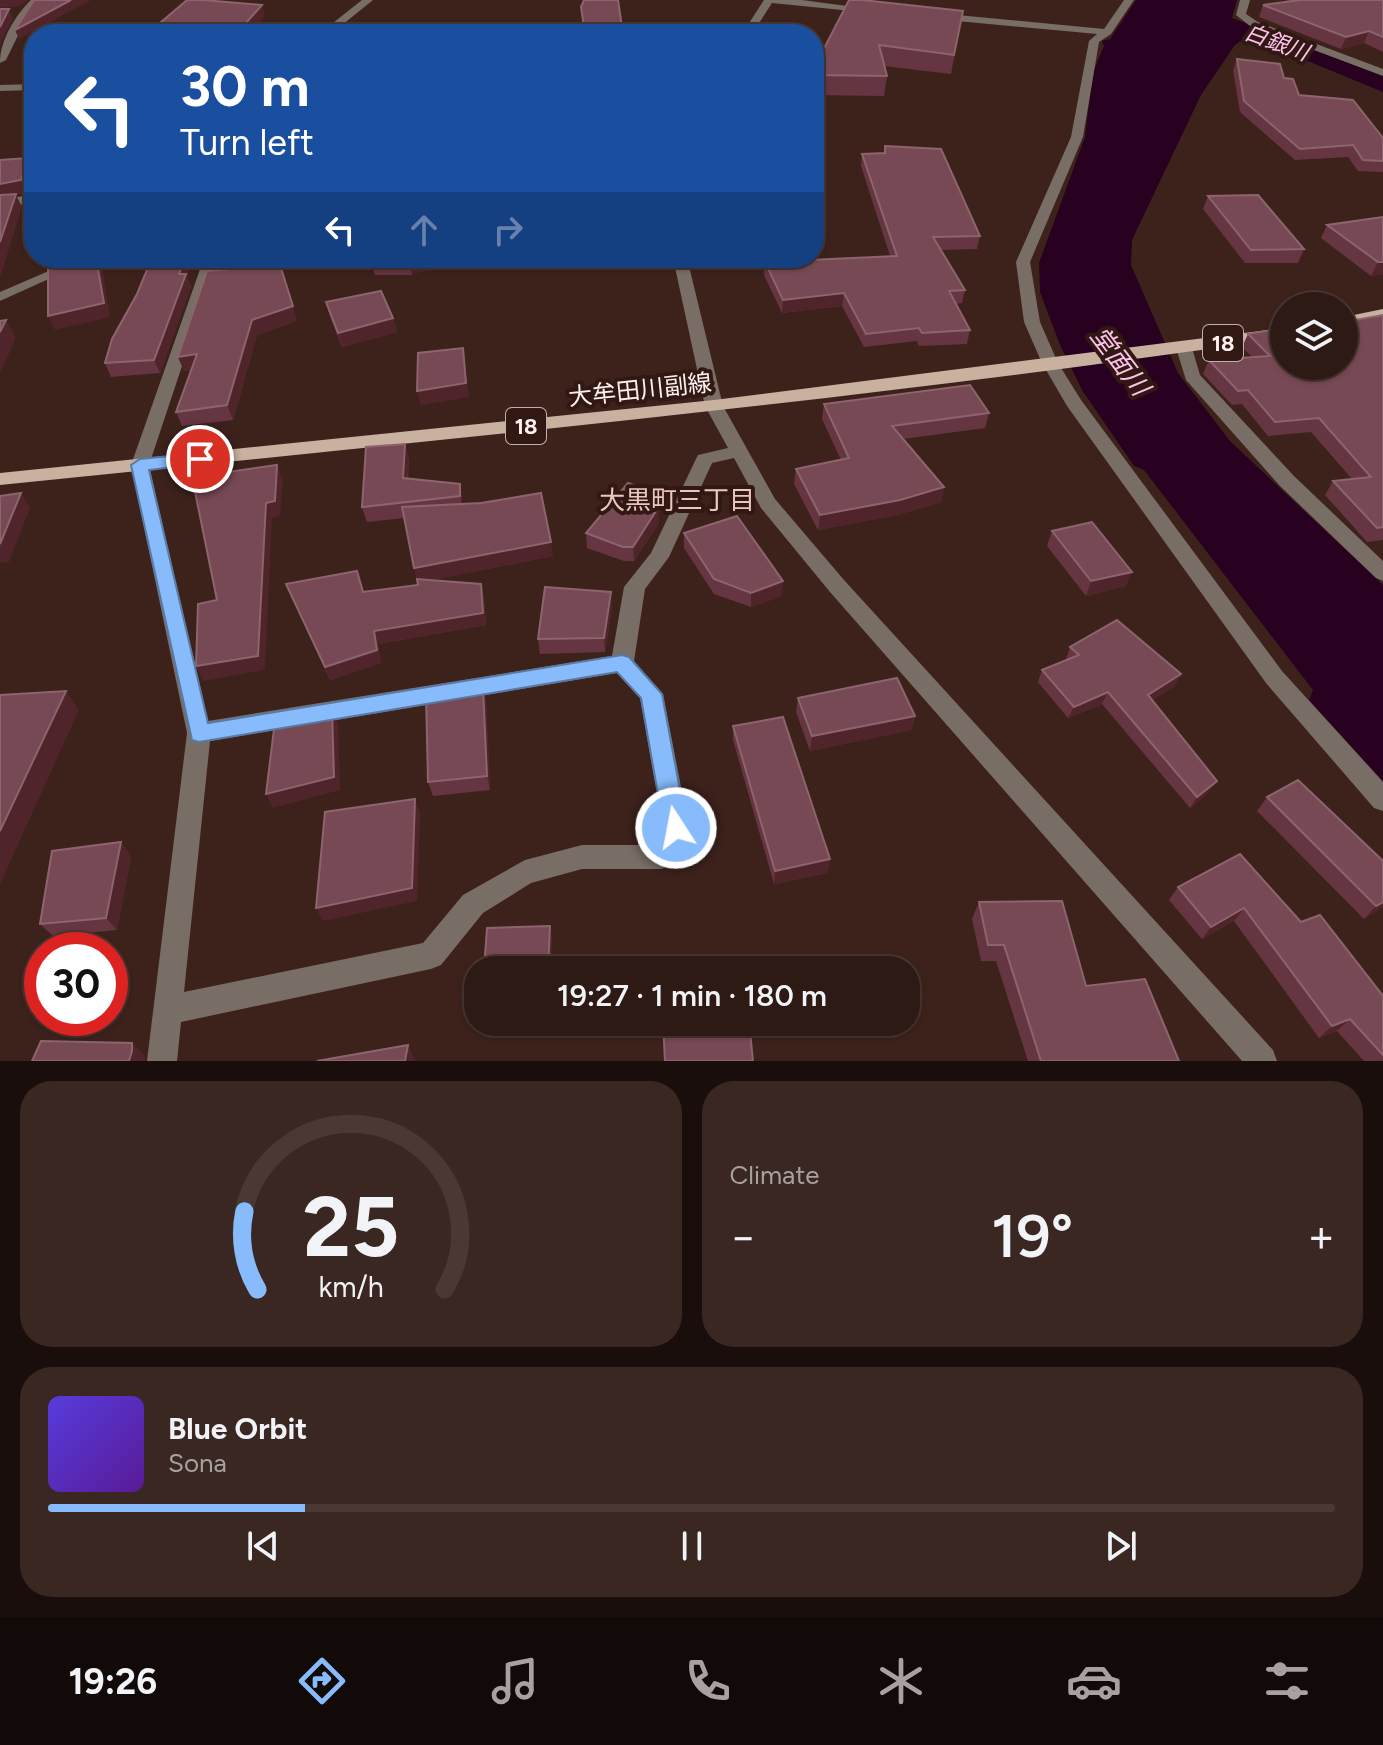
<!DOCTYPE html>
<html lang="en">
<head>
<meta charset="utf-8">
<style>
	:root { --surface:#2e1a15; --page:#3a2722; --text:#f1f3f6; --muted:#a7a1a0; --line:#493834; --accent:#87bbfb }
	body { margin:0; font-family:Figtree,"Noto Sans JP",sans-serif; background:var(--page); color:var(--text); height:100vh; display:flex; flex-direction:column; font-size:30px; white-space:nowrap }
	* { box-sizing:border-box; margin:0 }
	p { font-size:26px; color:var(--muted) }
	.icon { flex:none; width:44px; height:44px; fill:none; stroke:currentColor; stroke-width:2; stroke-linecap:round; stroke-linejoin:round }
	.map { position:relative; height:1061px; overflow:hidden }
	.details { display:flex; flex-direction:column; gap:20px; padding:20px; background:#190e0c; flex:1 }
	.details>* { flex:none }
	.guide { position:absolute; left:24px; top:24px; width:800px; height:244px; border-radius:32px; box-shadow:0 2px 6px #0004,0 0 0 2px var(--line); background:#1a4fa0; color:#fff; overflow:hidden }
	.tools { position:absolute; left:1270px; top:292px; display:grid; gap:16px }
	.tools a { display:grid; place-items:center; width:88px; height:88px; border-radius:50%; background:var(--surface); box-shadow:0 2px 6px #0004,0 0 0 2px var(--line); font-size:40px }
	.speed { position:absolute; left:24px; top:932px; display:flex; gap:16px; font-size:40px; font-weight:700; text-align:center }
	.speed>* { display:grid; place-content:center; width:104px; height:104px; border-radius:50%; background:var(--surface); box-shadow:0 2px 6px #0004,0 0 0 2px var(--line); line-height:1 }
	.speed .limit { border:12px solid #d22; background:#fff; color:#111 }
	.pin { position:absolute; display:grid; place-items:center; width:68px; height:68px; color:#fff; margin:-34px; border:4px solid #fff; border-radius:50%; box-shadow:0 2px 8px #0007 }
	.me { position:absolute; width:88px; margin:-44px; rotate:349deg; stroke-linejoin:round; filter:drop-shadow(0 0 6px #0008) }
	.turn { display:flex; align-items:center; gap:28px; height:168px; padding:0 24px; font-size:36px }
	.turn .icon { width:104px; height:104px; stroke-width:2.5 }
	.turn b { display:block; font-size:56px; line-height:68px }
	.lanes { display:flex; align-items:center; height:76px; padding:0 24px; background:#0003; justify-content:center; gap:40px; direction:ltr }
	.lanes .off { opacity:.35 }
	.big { font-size:60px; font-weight:600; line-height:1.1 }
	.details .widget { flex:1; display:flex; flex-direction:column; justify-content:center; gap:12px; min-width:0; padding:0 28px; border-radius:32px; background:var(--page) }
	.details .dial { align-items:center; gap:0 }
	.dial svg { height:208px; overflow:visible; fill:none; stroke:var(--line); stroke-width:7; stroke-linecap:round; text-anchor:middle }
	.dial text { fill:var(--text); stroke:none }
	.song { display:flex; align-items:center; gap:24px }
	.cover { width:96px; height:96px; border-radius:12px; background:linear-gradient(135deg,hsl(250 70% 55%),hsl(270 70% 35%)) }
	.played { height:8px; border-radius:4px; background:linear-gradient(90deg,var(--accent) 20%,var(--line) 20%) }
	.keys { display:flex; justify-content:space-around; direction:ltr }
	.heat { display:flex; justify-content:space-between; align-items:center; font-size:44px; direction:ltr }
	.details .tiles { flex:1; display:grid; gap:20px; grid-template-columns:1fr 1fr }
	.widget:last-child { grid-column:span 2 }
	.trip { position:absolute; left:464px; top:956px; width:456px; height:80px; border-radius:32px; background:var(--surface); box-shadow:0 2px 6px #0004,0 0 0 2px var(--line); font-weight:600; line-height:80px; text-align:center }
	.tab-bar { display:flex; height:128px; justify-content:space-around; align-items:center; background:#120a08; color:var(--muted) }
	.tab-bar .icon { width:56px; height:56px }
	.tab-bar .current { color:var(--accent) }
	.tab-bar b { font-size:36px; color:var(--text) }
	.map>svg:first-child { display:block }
	.water { fill:#27011f }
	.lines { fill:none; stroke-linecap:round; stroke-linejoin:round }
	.service { fill:#796e65; fill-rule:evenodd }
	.minor { fill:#796e65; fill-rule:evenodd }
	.primary { fill:#c9b19f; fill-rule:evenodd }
	.wall { fill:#663542 }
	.shaded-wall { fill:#4f252b }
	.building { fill:#774955; stroke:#8c646d; stroke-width:2 }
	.route { fill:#87bbfb; stroke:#587aa3; stroke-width:2 }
	.labels { text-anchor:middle; stroke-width:8; stroke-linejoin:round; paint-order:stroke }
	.far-water-label { font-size:22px; font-style:italic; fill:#fdc2ec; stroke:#321813 }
	.shield { fill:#321813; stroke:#c0b0ad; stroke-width:2 }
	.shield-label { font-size:22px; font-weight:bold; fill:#fdf1ef }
	.street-label { font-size:24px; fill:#fdf1ef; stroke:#321813 }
	.water-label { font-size:26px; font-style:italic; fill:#fdc2ec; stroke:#321813 }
	.neighbourhood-label { font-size:26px; fill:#ebc6be; stroke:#321813 }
</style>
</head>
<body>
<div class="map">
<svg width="1383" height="1061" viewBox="0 0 1383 1061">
	<rect width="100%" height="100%" fill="#3d221c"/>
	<!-- water -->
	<polygon class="water" points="1136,0 1237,0 1232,18 1383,75 1383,92 1259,41 1242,40 1235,45 1201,95 1132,240 1131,265 1178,373 1230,441 1383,585 1383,781 1309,700 1313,690 1144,470 1134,466 1082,390 1060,345 1040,292 1039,263 1085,137 1093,72 1104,46 1102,41 1110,39"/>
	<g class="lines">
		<!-- service -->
		<polygon class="service" points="79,258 95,258 0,301 0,292"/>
		<!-- minor -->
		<g class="minor">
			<path d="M31 0H42L29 13 6 60 0 63C0 40 15 16 31 0Z"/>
			<polygon points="362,0 373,0 331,34 319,34"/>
			<polygon points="764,0 802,0 877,10 872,13 772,3 752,34 742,34"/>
			<polygon points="1124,0 1134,0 1111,34 1099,42 1083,137 1030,262 1040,322 1058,363 1081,400 1282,671 1383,782 1383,811 1374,808 1266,683 1067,406 1042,363 1024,322 1016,262 1071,137 1089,41 1097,34 936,19 931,16 936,13 1104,29"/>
			<polygon points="1240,0 1250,0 1246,14 1258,22 1383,69 1383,76 1250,26 1236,15"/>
			<polygon points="34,84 34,90 0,91 0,85"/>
			<polygon points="34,195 34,203 0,207 0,199"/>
			<path d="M204 258H218L149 465 208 721 612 656 624 587 651 553 696 459 698 455 728 448 705 406 673 258H687L723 406 775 499 844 580 1273 1050 1277 1061H1242L830 592 761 508 734 458 712 463 669 557 645 589 634 661 663 694 689 828 670 866 661 869H582L531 883 483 913 441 965 431 969 181 1022 177 1061H147L187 733 131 465ZM617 673 640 698 663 827 654 845H582L525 860 463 895 423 943 184 992 210 741Z"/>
			<polygon points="1184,343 1192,348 1200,375 1294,476 1383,561 1383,581 1376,578 1280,486 1186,380 1176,348"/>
		</g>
		<!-- primary -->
		<g class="primary">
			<polygon points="1383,309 1383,319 1344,327 1344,317"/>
			<path d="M1284 328V338C858 401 428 441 0 485V473L714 400Z"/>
		</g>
	</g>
	<!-- wall -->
	<g class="wall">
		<polygon points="1286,0 1383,0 1383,52 1364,43 1341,49 1259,17 1263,5 1289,2"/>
		<polygon points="963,11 951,74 884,66 887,76 884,96 814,95 814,68"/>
		<polygon points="1237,59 1284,78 1299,95 1383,138 1383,172 1358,171 1348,157 1295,160 1240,112 1233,70"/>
		<polygon points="885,146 980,236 977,249 941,250 965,290 962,303 956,304 970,330 967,344 919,346 917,341 864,347 842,306 782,313 764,275 765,262 890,256 861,166 862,154 884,153"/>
		<polygon points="1208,196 1304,249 1298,263 1245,263 1203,209"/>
		<polygon points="1383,217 1383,274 1371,276 1321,238 1327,225"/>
		<polygon points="372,258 485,258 486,262 413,273 412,275 375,275 371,261"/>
		<polygon points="194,259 187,277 191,286 160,373 111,377 105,363"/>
		<polygon points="326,302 393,318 397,332 342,347 330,316"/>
		<polygon points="1383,315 1383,540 1367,542 1325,495 1333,481 1352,479 1311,432 1268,436 1242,404 1232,405 1203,374 1209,360 1252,357 1242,347 1248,334 1284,366"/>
		<polygon points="297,321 257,335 233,420 182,426 176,412 191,370 184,371 178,357"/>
		<polygon points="824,404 989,413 985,428 903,439 944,487 941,502 897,515 818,530 794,484 796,469 841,460 822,419"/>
		<polygon points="409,458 408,479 460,484 463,503 553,556 432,580 481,584 484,597 486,625 378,644 381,663 330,680 286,584 363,591 418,585 404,518 367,522 362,507"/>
		<polygon points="659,523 634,561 624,561 587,548 586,533"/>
		<polygon points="1052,531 1126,586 1086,596 1047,546"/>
		<polygon points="684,533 782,596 751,607 714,594 684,548"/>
		<polygon points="612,607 605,652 540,654 538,639"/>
		<polygon points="1070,647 1175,686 1152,700 1209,792 1190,808 1102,704 1068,718 1038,682 1042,670 1067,660 1066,659"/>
		<polygon points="483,687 486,701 490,790 433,796 428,782"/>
		<polygon points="798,698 915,716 911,730 810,751 796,712"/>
		<polygon points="733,726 830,859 827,873 774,884 733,740"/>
		<polygon points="1267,797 1383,861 1383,906 1364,919 1257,811"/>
		<polygon points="131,856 117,930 53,936 40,924"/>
		<polygon points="1178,887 1301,922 1383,996 1383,1061 1364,1061 1337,1031 1319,1038 1234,921 1202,939 1169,900"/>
		<polygon points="979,902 1086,986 1179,1061 1028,1061 996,961 981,961 972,919"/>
	</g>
	<!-- shaded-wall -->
	<g class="shaded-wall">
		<polygon points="0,0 28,0 21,6 0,8"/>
		<polygon points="71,0 91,0 19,39 15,30"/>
		<polygon points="262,5 265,16 250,34 236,34"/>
		<polygon points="9,9 13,18 0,45 0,27"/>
		<polygon points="1369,31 1364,43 1341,49 1346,37"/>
		<polygon points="28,158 34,171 27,193 16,195 22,207 0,278 0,184"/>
		<polygon points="96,258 103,272 110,317 55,330 48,316"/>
		<polygon points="185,258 194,258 187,277 191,286 160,373 154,360 179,274"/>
		<polygon points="416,258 485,258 486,262 413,273 412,275 409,262 410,259"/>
		<polygon points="1378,262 1383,262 1383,274 1371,276"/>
		<polygon points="844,293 842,306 782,313 783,300"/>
		<polygon points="293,306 297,321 257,335 233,420 227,405 252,320"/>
		<polygon points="393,318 397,332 342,347 338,333"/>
		<polygon points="6,320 16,338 0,373 0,332"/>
		<polygon points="463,348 469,397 421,405 417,391"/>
		<polygon points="197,354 203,369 184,371 178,357"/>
		<polygon points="405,444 409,458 406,493 403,478"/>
		<polygon points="277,465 283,480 280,516 272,518 265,670 203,681 196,666 266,503"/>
		<polygon points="460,484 463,499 463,511 460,496"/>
		<polygon points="944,487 941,502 897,515 818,530 820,515"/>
		<polygon points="21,493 30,508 9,562 0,563 0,544"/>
		<polygon points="658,495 659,523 634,561 633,547"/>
		<polygon points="551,542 553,556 418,583 414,568"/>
		<polygon points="1132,572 1126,586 1086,596 1091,581"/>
		<polygon points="783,581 782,596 751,607 751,593"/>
		<polygon points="481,584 484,597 486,625 378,644 381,663 330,680 325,667 374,631"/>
		<polygon points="611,592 612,607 605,652 604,638"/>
		<polygon points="1181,674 1175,686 1142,707 1148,695"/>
		<polygon points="483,687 486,701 490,790 487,776"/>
		<polygon points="66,691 79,710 0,884 0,831"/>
		<polygon points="1108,692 1102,704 1068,718 1074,707"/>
		<polygon points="332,710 338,724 340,790 273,808 266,794"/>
		<polygon points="915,716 911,730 810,751 812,736"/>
		<polygon points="1217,781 1209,792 1190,808 1197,797"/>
		<polygon points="415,799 420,813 417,901 323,921 316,908"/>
		<polygon points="121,842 131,856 117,930 106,918"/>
		<polygon points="830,859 827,873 774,884 775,871"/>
		<polygon points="1383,902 1383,906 1364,919 1376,906"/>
		<polygon points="1244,908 1234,921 1202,939 1211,927"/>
		<polygon points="550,926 552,939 552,970 548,970"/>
		<polygon points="1350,1019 1337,1031 1319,1038 1332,1026"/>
		<polygon points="132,1043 145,1056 145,1061 129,1061"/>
		<polygon points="408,1045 414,1058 414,1061 405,1061"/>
	</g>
	<!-- building -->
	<g class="building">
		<polygon points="34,0 71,0 15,30"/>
		<polygon points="187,0 203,0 262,5 236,34 147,34"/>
		<polygon points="584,0 618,0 623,34 585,34 581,7"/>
		<polygon points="849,0 862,0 963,11 954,55 879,45 887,76 814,75 814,68"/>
		<polygon points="1300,0 1383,0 1383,37 1369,31 1346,37 1263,5"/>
		<polygon points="0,9 9,9 0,27"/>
		<polygon points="1237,59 1280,64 1284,78 1293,79 1299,95 1353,100 1383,138 1383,161 1363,160 1353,145 1300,149 1244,101"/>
		<polygon points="885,146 941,149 980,236 933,237 965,290 949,291 970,330 922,333 919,328 866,334 844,293 783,300 765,262 897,256 862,154 885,153"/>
		<polygon points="28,158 21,180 0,184 0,160"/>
		<polygon points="16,194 0,242 0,195"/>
		<polygon points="1258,195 1304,249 1251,250 1208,196"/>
		<polygon points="1383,217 1383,262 1378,262 1327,225"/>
		<polygon points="96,258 104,303 48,316 48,268"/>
		<polygon points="152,258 185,258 179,274 186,274 154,360 105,363 112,339 137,294"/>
		<polygon points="372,258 416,258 410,259 409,262 371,261"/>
		<polygon points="280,265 293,306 252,320 227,405 176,412 197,354 178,357 207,271"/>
		<polygon points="381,291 393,318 338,333 326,302"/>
		<polygon points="1383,315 1383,527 1377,528 1333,481 1371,477 1319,418 1275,422 1248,390 1238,391 1209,360 1270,356 1248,334 1284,328 1284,366 1344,366 1344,322"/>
		<polygon points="6,320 0,332 0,321"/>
		<polygon points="463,348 466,383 417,391 418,353"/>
		<polygon points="970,385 989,413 892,426 944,487 900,500 820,515 796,469 849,458 824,404"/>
		<polygon points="405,444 403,478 460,484 460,496 362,507 366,447"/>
		<polygon points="277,465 275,501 266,503 258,656 196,666 198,604 217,600 192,477"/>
		<polygon points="628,483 658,495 658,508 633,547 623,547 586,533"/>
		<polygon points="21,493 0,544 0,496"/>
		<polygon points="541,493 551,542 414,568 402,507 481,503"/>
		<polygon points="737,516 783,581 751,593 714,579 684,533"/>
		<polygon points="1092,522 1132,572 1091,581 1052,531"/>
		<polygon points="357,571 363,592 418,585 417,579 481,584 483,613 374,631 377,650 325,667 286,584"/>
		<polygon points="545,587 611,592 604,638 538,639"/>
		<polygon points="1117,620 1181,674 1148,695 1217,781 1197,797 1108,692 1074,707 1042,670 1079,655 1070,647"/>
		<polygon points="897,678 915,716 812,736 798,698"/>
		<polygon points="483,687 487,776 428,782 426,695"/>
		<polygon points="66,691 0,831 0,695"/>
		<polygon points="332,710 334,777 266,794 275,721"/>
		<polygon points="783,717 830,859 775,871 733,726"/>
		<polygon points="1298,780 1383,861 1383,902 1376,906 1267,797"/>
		<polygon points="415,799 412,888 316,908 325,812"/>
		<polygon points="121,842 106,918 40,924 52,851"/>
		<polygon points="1240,854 1301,922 1320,915 1383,996 1383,1055 1350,1019 1332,1026 1244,908 1211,927 1178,887"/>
		<polygon points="1062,901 1086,986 1145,979 1179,1061 1041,1061 1004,945 988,945 979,902"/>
		<polygon points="550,926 548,970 484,970 487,928"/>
		<polygon points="663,1022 749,1022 753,1061 665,1061"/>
		<polygon points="41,1041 132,1043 132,1051 129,1061 32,1061"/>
		<polygon points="408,1045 405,1061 317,1061"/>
	</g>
	<!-- route -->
	<polygon class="route" points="200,453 206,455 209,459 206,463 149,470 208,723 622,655 629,657 662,694 687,828 684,835 676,838 668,835 664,828 641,698 617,672 199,742 192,740 131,465 140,459"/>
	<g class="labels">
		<!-- far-water labels -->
		<g class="far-water-label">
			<text transform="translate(1277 42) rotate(20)" y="8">白銀川</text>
		</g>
		<!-- shield labels -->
		<g class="shield">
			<rect x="1203" y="325" width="40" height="36" rx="6"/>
			<rect x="506" y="408" width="40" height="36" rx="6"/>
		</g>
		<g class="shield-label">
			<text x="1223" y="351">18</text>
			<text x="526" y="434">18</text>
		</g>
		<!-- street labels -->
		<g class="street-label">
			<text transform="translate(640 390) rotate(-6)" y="8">大牟田川副線</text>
		</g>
		<!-- water labels -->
		<g class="water-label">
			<text transform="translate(1120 361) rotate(53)" y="9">堂面川</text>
		</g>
		<!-- neighbourhood labels -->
		<g class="neighbourhood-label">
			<text x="677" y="509">大黒町三丁目</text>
		</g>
	</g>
</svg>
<div class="tools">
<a><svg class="icon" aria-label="layers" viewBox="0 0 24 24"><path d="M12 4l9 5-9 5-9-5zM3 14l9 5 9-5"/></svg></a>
</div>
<div class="speed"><div class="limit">30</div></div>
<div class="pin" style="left:200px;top:459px;background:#d93025"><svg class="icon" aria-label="arrive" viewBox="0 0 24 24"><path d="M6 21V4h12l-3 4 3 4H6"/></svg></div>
<svg class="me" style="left:676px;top:828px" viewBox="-20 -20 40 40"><circle r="17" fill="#87bbfb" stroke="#fff" stroke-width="3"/><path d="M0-11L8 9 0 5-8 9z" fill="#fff"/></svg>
<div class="trip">19:27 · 1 min · 180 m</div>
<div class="guide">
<div class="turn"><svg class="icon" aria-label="left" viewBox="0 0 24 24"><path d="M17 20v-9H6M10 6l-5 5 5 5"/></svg><div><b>30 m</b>Turn left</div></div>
<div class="lanes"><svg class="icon" aria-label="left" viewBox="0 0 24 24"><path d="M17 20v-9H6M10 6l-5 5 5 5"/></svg><svg class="icon off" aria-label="ahead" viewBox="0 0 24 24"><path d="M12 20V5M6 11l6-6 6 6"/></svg><svg class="icon off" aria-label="right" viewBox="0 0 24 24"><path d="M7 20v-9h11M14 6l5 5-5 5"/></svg></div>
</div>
</div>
<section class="details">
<div class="tiles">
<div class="widget dial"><svg viewBox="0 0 100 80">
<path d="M14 69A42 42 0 1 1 86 69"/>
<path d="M14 69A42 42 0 0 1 9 39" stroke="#87bbfb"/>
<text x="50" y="56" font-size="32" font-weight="700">25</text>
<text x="50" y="72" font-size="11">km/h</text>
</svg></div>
<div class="widget"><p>Climate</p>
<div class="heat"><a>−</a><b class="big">19°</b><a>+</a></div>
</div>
<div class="widget">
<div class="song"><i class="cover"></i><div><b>Blue Orbit</b><p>Sona</p></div></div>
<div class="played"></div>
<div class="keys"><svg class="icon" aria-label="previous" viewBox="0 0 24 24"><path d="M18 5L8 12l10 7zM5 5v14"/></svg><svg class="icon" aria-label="pause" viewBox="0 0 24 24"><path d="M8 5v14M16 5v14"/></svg><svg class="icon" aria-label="next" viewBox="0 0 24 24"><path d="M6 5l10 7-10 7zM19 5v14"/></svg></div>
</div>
</div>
</section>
<nav class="tab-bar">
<b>19:26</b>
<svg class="icon current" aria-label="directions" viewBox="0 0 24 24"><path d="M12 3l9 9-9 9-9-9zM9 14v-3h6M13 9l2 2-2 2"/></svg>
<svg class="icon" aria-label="music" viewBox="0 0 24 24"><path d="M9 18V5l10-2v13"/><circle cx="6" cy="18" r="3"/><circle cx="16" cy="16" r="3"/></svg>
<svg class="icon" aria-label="phone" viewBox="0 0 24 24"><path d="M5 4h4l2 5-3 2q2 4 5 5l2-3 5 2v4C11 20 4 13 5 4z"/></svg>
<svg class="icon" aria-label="climate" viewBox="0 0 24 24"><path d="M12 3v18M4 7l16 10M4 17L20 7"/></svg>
<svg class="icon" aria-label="car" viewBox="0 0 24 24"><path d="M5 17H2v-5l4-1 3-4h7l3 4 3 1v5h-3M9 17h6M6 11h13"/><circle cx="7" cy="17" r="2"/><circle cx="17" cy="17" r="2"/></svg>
<svg class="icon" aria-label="filters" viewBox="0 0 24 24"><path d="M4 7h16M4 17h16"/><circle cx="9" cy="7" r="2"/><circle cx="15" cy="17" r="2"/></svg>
</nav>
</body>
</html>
